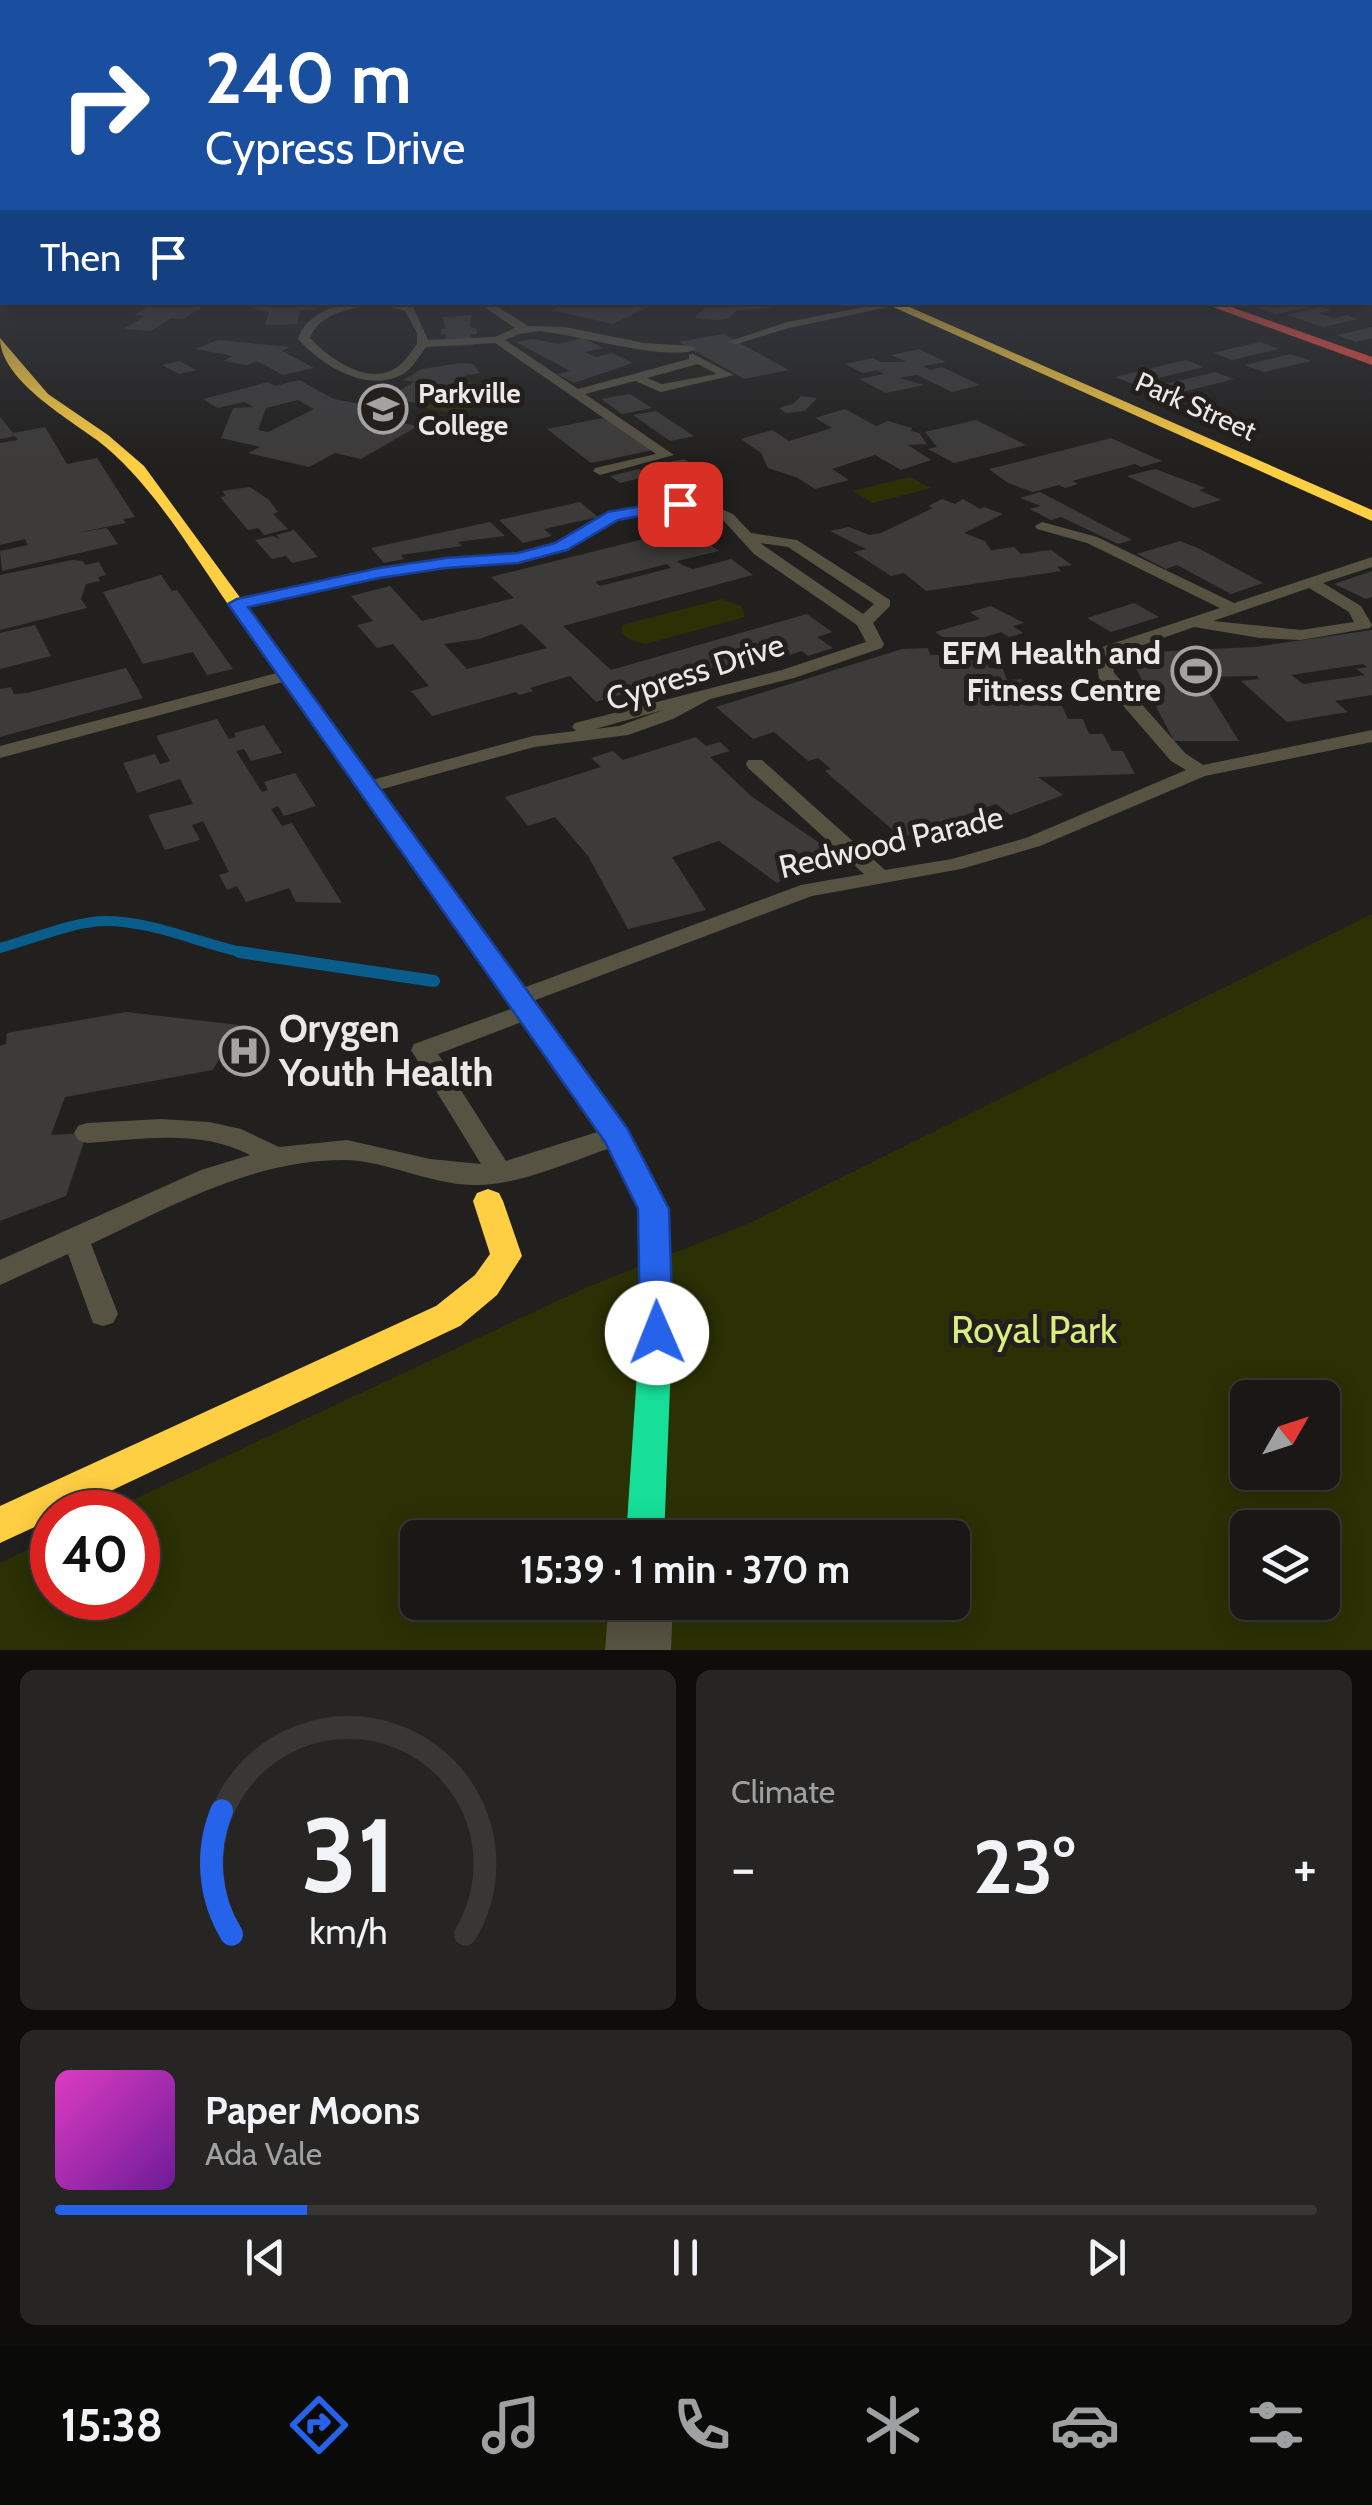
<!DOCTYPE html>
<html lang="en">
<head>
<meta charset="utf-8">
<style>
	:root { --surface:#1a1816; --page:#272523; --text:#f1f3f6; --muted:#9fa0a1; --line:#383735; --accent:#2563eb }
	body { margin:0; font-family:Cabin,sans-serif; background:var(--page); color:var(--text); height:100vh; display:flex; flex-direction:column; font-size:38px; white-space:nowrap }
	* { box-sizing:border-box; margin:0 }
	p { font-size:32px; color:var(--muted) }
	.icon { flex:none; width:55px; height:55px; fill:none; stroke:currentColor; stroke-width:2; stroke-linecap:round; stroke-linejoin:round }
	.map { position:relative; height:1650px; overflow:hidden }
	.panel { display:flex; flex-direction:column; gap:20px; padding:20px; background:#0e0d0c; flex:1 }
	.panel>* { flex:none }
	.banner { position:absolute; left:0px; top:0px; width:1372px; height:305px; box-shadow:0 5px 25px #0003,0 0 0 2px var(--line); background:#1a4fa0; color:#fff; overflow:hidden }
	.needle { width:65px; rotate:51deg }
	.controls { position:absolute; left:1230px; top:1380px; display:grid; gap:20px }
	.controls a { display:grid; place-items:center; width:110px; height:110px; border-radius:15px; background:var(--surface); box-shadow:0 5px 25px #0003,0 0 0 2px var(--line); font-size:50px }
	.speed { position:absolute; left:30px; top:1490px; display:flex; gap:20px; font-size:50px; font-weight:700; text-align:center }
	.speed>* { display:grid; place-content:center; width:130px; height:130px; border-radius:50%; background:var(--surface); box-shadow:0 5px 25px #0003,0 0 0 2px var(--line); line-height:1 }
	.speed .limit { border:15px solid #d22; background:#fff; color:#111 }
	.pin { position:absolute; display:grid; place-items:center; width:85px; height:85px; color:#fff; margin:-42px; border-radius:20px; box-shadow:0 5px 15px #0006 }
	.me { position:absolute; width:110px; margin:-55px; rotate:359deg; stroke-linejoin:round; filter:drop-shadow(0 0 8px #0008) }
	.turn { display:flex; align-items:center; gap:35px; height:210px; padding:0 40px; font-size:45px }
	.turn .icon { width:130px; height:130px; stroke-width:2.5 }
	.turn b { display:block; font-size:70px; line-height:85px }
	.then { display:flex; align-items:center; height:95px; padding:0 40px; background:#0003; gap:20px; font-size:38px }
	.big { font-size:75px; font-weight:700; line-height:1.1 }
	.panel .tile { flex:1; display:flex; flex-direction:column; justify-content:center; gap:15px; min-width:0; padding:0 35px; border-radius:15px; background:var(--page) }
	.panel .dial { align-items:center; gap:0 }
	.dial svg { height:260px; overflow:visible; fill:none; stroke:var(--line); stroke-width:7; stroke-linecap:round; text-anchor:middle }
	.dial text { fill:var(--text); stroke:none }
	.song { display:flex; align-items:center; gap:30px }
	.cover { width:120px; height:120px; border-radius:15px; background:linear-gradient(135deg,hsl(310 70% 55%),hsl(280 70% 35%)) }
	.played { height:10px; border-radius:5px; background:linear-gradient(90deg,var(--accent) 20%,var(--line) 20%) }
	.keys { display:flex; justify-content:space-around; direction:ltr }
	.heat { display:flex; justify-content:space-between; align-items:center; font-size:55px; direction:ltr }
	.panel .tiles { flex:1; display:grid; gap:20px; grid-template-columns:1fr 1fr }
	.tile:last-child { grid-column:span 2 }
	.trip { position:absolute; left:400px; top:1520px; width:570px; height:100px; border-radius:15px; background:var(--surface); box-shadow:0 5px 25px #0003,0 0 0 2px var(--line); font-weight:700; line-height:100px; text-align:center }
	.dock { display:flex; height:160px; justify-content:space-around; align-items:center; background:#0a0a09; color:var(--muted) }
	.dock .icon { width:70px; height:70px }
	.dock .selected { color:var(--accent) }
	.dock b { font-size:45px; color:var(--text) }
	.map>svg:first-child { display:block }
	.green { fill:#2b3104; fill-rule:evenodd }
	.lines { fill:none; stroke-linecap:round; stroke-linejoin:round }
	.stream-far1 { stroke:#095d8b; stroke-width:10 }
	.stream { stroke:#095d8b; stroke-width:12 }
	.building { fill:#3d3b3a; fill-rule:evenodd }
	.lane { fill:#565343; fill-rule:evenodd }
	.street { fill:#565343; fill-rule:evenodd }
	.fast { fill:#16e098; fill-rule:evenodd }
	.slow { fill:#ffcf43; fill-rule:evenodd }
	.jam { fill:#f24e42; fill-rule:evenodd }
	.route { fill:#2563eb; stroke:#184099; stroke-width:2.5 }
	.labels { text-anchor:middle; stroke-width:10; stroke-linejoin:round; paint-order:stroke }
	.far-poi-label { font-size:28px; font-weight:bold; fill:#ebe8e6; stroke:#231f1d; text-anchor:start }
	.far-street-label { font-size:28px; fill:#ebe8e6; stroke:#231f1d }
	.poi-label { font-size:32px; font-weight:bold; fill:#ebe8e6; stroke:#231f1d; text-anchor:end }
	.street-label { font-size:32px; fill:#ebe8e6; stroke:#231f1d }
	.near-poi-label { font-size:38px; font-weight:bold; fill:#ebe8e6; stroke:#231f1d; text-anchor:start }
	.near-park-label { font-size:38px; fill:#d8ef7d; stroke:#231f1d }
</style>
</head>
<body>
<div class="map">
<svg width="1372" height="1650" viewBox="0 0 1372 1650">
	<rect width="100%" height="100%" fill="#22201e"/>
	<!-- green -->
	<g class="green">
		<polygon points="467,382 505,389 463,415 424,408"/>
		<polygon points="910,477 931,488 873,503 853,491"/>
		<polygon points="721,599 741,606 745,617 645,644 628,639 621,631 623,625"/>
		<path d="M1372 914V1650H0V1563L52 1538V1598H138V1512H107L585 1288 752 1222ZM1248 1398H1322V1472H1248ZM1248 1528H1322V1602H1248ZM418 1538H952V1602H418Z"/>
	</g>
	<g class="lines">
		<!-- stream-far1 -->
		<path class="stream-far1" d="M0 948C30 940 75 921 105 921 157 921 206 947 256 955"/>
		<!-- stream -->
		<polyline class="stream" points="239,952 434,981"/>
	</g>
	<!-- building -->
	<g class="building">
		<polygon points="155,302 210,302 183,319 171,318 151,331 124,329 145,316 134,315"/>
		<polygon points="567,302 603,305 657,302 613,324 552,310"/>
		<polygon points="682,302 765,302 774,308 737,310 730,318 718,320 695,318 705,307"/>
		<polygon points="1284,302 1323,302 1324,304 1276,314 1255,307"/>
		<polygon points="254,303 306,302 317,304 316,310 300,310 297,324 265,325 269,312 252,309"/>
		<polygon points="1321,307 1331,310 1318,313 1333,318 1347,315 1358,319 1323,327 1287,315"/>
		<polygon points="471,315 470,327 477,329 477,334 470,334 474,345 445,346 446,334 441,335 441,329 446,329 443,317"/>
		<polygon points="1372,327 1372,338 1356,342 1337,335"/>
		<polygon points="723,334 789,370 744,379 679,342"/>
		<polygon points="583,338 603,348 585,352 596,357 612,353 633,363 574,383 557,374 570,371 516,342 533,339 559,344"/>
		<polygon points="218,340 290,347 282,351 314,368 283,375 257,361 247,365 223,361 233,356 195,349"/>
		<polygon points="1260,342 1279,349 1232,360 1213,353"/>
		<polygon points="919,349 946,362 923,366 930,370 942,367 980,385 952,392 917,375 899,378 924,385 886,393 859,379 884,374 877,370 863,373 845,364 873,358 881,362 907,362 891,355"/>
		<polygon points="1291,354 1311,361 1264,372 1244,365"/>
		<polygon points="1186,360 1204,367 1133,384 1115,377"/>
		<polygon points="179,361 185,364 196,370 179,374 162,365"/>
		<polygon points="460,363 473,364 480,373 467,375 417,403 387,398 414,382 403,380 422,369"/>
		<polygon points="1215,372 1234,379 1163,397 1144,389"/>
		<path d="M299 380 334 399 407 413 393 421 418 426 361 459 335 453 309 467 248 453 260 447 221 438 233 408 254 407 244 402 218 408 203 399 268 382 275 386ZM298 400 314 409 268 432 258 430 266 408Z"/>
		<polygon points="630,394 652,408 622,414 601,399"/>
		<polygon points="801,396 817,398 805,411 786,413 779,408 793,404"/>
		<polygon points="845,409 876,426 888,421 912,428 911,431 919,433 927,444 908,445 931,460 901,470 875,455 832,469 849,480 815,489 798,478 768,468 761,453 741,439 772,430 789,441 832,428 815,418"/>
		<polygon points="656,411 694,436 670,441 633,415"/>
		<polygon points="0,417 13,433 45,427 67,464 97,458 135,517 123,519 126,523 76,533 107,528 118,544 2,571 0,551 28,545 25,539 0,545 0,443 18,440 15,436 0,439"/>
		<polygon points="608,417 653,450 591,463 547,429"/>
		<polygon points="976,420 1026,445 954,463 928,449 937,447 925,432"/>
		<polygon points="1111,438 1162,461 1141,467 1135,464 1072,481 1078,484 1065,488 1059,485 1033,492 1008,483 989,469"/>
		<polygon points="684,459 709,476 686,481 661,464"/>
		<polygon points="639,469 649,476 620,483 610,476"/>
		<polygon points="1155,469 1206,488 1199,490 1221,500 1193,508 1127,476"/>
		<polygon points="250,487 269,500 278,512 273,514 288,529 264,535 258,528 248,530 220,497 226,496 222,491"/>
		<polygon points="1040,492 1132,540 1118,544 1061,517 1051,520 1030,509 1041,506 1020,498"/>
		<polygon points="942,499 955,504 963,499 980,509 984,507 1003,514 964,533 985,541 991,550 1014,547 1021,554 1051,550 1072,565 1057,567 1061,571 926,591 904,573 891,576 854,552 866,549 830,531 849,527 869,535 881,533 933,508 928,506"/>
		<polygon points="580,502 598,517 544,529 552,536 523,543 499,520"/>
		<polygon points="490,522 505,536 458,542 462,546 401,555 404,559 384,563 371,548"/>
		<path d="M688 528 719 551 677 561 682 565 693 569 731 559 753 575 563 626 611 670 807 614 832 632 817 637 833 648 808 656 802 651 731 673 721 665 596 702 570 676 530 688 533 691 519 695 516 692 432 716 411 691 429 686 393 644 377 648 357 625 373 621 351 596 390 586 422 621 514 598 491 577ZM667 564 671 568 600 586 595 582ZM522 624 547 648 467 669 444 644 479 639Z"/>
		<polygon points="294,530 318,557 292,563 286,556 272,559 255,540 273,536 281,540 276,535"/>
		<polygon points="1180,541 1200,549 1263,583 1231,594 1177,565 1166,569 1137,554"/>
		<polygon points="72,560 83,561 85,565 99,562 106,575 98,577 100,581 86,584 81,599 87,608 0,630 0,575"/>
		<polygon points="1372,571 1372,597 1366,599 1334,584"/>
		<polygon points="161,575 172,591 177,590 233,669 207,675 193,652 143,664 103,592"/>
		<polygon points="1134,603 1159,617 1111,632 1087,618"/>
		<polygon points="991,606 1024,623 1013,626 1023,633 1009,637 1001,632 982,638 988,642 975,646 969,642 956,646 935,632 980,619 970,612"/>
		<polygon points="35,625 51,656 0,669 0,633"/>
		<path d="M1372 630V695L1335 701 1348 712 1287 722 1241 681 1259 679 1257 676 1199 677 1239 741H1174L1128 653 1255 647ZM1363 664 1367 667 1356 669 1365 675 1303 684 1291 675Z"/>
		<polygon points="928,648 930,655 984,655 989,668 1002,667 1007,680 1022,679 1028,693 1042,693 1048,706 1062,706 1068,719 1083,719 1089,734 1103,734 1112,751 1123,751 1135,774 1038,777 1063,795 1010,815 996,804 902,838 825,771 831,769 818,758 808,761 774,732 753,739 716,707 902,649"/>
		<polygon points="126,668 143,698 0,737 0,689 11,687 14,694 27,693"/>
		<polygon points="217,719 229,739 236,737 234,733 264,725 282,753 251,761 244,749 236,751 262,792 268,790 264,782 295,773 316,806 284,816 278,806 271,809 282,826 292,823 342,903 296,902 289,888 246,902 237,886 227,890 219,875 229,872 203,821 192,825 200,840 165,850 148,815 193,804 180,779 137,793 123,763 155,754 160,764 170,761 156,736"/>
		<polygon points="696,737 706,746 720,742 730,751 710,757 751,796 834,853 777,883 719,841 672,857 706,910 628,929 588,856 555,817 528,826 505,797 601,767 591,758 613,751 623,760"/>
		<polygon points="126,1012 239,1025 213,1070 65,1097 51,1135 87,1133 66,1196 0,1221 0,1046 6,1044 7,1033"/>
	</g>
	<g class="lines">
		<!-- lane -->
		<g class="lane">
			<path d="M351 302H373C349 312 321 311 310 338 330 359 367 386 396 368 405 362 411 352 417 344V333L405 311 374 302 413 307 428 340 495 337 515 328 477 302H490L528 326 565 327 644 343 691 346 697 349C670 363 576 334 539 331L519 334 505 340 578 389 689 359V355L693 354 734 375 661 392 635 381 585 394 674 455 600 475 593 471 595 468 656 454 495 343 426 347C420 355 414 366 406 372 370 396 322 366 298 339 305 316 330 307 351 302ZM698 364 717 374 662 384 647 378Z"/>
			<polygon points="890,302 898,305 789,328 736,344 730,341 787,322"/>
			<path d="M681 500 712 505 733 514 751 533 797 540 890 600V606L873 623 884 644 882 648 794 678 710 699 673 719 628 735 534 747 368 793 361 791 358 787 361 783 533 736 576 731 572 727 575 723 782 670 866 642 857 625 754 554 723 520 704 512 681 508 617 519 566 550 518 563 446 568 379 578 237 610 229 605 237 600 379 568 446 558 518 553 556 544 608 512ZM760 543 788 547 874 604 863 614ZM663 710 619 726 595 729Z"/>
			<path d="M1042 522 1097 537 1234 603 1372 557V567L1323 583 1361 606 1372 625 1370 628 1301 640 1260 638 1194 627 1112 656 1114 673 1185 753 1203 765 1372 730V742L1205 776 1040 846 961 869 812 896 525 1004 532 1006 536 1012 532 1018 438 1054 506 1161 610 1128 619 1131 623 1138 619 1145C576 1159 517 1187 472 1185 430 1184 383 1160 344 1160 252 1160 172 1206 91 1244L118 1314 113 1323 103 1326 93 1323 68 1254 0 1285V1260L201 1170 250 1155C202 1129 140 1139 87 1143L78 1140 74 1133 78 1126 87 1123 161 1119 209 1122 241 1129 279 1147 347 1140 430 1159 481 1164 411 1050 414 1044 522 1005 515 1003 511 997 515 991 801 885 864 874 748 768 746 764 748 760H762L885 870 952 859 1026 838 1186 770 1171 761 1099 678 1096 656 1102 647 1220 608 1087 543 1037 529 1035 526ZM1309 588 1349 612 1354 622 1301 630 1213 621Z"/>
			<polygon points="288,670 297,675 294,679 0,758 0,746"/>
		</g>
		<!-- street -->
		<g class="street">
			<rect x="1370" y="250" width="2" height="11"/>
			<polygon points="609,1602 673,1602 671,1650 605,1650"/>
		</g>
		<!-- fast -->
		<polygon class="fast" points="657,1299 669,1303 673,1313 664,1538 626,1538 641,1313 645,1303"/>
		<!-- slow -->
		<g class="slow">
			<polygon points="882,302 898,302 1372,510 1372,521"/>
			<path d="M0 338 48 394 108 435 144 466 255 618V626H243C199 565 156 485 97 440 67 418 0 379 0 338Z"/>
			<polygon points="488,1189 499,1193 503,1201 522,1256 497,1295 460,1326 66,1512 52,1512 52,1519 0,1543 0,1506 436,1306 475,1275 490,1254 473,1201 477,1193"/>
		</g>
		<!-- jam -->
		<g class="jam">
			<rect x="0" y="266" width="2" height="6"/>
			<polygon points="1199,302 1217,302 1372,357 1372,365"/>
			<polygon points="249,617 255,618 626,1127 669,1209 673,1313 669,1323 657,1327 645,1323 641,1313 639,1209 605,1141 240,622"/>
		</g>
	</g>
	<!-- sky -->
	<linearGradient id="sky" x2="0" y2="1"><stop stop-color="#131210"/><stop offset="0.5" stop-color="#3e424c"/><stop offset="1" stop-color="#3e424c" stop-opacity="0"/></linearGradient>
	<rect width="1372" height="462" fill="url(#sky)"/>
	<!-- route -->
	<polygon class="route" points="680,499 686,500 686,507 618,520 567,550 518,563 446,568 379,578 248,607 627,1128 669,1209 673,1333 669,1343 657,1348 645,1343 640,1333 638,1209 605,1142 228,604 237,599 379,568 446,558 518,553 555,543 608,512"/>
	<!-- icons -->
	<defs>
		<g id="school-ring" transform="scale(2.5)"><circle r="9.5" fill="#231f1d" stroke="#a5a2a0" stroke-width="1.5"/><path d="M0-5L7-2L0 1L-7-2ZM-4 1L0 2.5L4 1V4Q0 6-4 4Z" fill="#a5a2a0"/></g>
		<g id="stadium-ring" transform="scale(2.5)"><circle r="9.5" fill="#231f1d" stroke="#a5a2a0" stroke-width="1.5"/><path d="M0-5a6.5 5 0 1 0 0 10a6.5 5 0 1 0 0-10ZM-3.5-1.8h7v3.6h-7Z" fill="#a5a2a0"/></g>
		<g id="hospital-ring" transform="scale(2.5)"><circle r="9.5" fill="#231f1d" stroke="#a5a2a0" stroke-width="1.5"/><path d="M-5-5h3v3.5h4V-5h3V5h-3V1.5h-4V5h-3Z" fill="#a5a2a0"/></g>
	</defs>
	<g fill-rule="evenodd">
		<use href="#school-ring" x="383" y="409"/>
		<use href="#stadium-ring" x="1196" y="671"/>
		<use href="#hospital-ring" x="244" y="1051"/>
	</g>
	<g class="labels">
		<!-- far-poi labels -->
		<g class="far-poi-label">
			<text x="418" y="403">Parkville<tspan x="418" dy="32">College</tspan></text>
		</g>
		<!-- far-street labels -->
		<g class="far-street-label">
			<text transform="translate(1196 406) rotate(24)" y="10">Park Street</text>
		</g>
		<!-- poi labels -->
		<g class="poi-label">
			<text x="1161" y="664">EFM Health and<tspan x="1161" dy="37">Fitness Centre</tspan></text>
		</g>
		<!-- street labels -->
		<g class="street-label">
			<text transform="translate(695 672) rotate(-18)" y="11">Cypress Drive</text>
			<text transform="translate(891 842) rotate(-13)" y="11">Redwood Parade</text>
		</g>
		<!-- near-poi labels -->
		<g class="near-poi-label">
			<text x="279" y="1042">Orygen<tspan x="279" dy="44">Youth Health</tspan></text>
		</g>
		<!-- near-park labels -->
		<g class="near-park-label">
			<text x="1034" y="1343">Royal Park</text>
		</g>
	</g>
</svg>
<div class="controls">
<a><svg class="needle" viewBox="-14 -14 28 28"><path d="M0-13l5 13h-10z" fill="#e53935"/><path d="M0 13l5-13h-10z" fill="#9fa0a1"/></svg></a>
<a><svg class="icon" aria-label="layers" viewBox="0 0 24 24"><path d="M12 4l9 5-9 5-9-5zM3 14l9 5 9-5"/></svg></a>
</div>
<div class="speed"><div class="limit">40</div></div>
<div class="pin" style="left:680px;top:504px;background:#d93025"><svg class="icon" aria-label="arrive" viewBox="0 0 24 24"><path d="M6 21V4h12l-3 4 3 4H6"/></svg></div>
<svg class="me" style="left:657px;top:1333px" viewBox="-20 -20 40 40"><circle r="19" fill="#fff"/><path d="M0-13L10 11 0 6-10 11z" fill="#2563eb"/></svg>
<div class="trip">15:39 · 1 min · 370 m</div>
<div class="banner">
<div class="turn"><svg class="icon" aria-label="right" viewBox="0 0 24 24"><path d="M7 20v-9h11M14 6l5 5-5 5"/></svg><div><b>240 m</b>Cypress Drive</div></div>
<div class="then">Then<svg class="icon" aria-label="arrive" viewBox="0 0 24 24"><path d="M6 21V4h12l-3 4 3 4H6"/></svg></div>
</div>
</div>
<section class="panel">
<div class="tiles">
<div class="tile dial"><svg viewBox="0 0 100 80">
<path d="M14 69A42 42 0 1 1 86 69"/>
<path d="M14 69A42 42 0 0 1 11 31" stroke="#2563eb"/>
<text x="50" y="56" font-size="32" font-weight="700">31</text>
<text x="50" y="72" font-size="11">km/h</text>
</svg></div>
<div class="tile"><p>Climate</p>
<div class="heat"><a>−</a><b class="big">23°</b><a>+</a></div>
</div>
<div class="tile">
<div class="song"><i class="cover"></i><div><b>Paper Moons</b><p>Ada Vale</p></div></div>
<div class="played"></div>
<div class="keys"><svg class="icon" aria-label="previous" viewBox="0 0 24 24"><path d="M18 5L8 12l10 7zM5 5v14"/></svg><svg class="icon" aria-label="pause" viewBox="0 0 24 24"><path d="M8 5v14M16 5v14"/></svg><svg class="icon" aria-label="next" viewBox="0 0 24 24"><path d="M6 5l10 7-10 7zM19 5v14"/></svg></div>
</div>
</div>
</section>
<nav class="dock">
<b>15:38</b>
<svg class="icon selected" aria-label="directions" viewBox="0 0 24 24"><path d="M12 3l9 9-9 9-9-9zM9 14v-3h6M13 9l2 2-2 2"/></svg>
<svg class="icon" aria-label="music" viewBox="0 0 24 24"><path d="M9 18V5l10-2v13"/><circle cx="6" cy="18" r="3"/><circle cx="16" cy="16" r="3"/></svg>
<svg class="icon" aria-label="phone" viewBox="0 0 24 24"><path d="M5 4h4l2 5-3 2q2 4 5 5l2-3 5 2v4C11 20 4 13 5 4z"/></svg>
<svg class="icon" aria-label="climate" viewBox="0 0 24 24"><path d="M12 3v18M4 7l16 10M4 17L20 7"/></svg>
<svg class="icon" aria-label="car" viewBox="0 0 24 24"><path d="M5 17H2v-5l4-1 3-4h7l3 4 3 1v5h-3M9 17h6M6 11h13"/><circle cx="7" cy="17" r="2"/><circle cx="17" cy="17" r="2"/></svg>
<svg class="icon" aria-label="filters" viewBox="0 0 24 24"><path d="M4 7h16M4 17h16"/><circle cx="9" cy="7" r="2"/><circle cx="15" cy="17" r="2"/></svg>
</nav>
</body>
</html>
